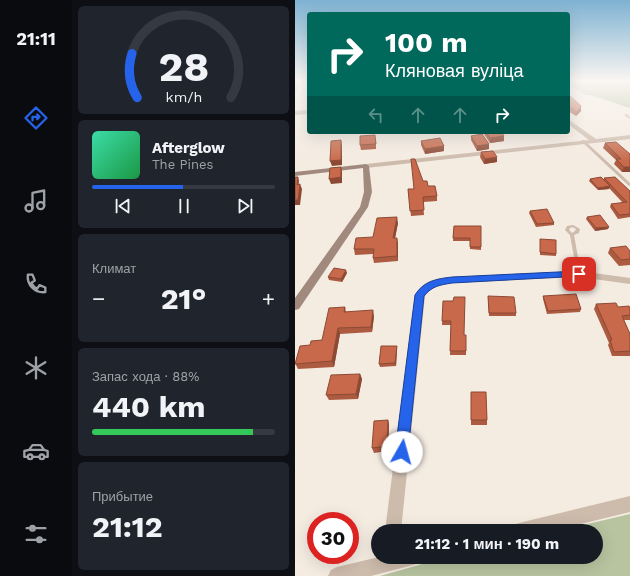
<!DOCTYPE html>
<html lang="ru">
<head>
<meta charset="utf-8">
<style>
	:root { --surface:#171b24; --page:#20242c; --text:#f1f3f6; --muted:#9ea1a6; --line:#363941; --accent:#2563eb }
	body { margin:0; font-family:"Work Sans",sans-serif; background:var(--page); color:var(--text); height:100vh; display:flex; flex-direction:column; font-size:15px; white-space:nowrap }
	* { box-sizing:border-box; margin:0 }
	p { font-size:13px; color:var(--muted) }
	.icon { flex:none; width:22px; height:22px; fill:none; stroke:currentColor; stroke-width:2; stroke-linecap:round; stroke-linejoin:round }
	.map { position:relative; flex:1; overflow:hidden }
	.details { display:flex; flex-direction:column; gap:6px; padding:6px; background:#0d0f14; width:223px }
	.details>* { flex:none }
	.guide { position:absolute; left:12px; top:12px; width:263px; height:122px; border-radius:4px; box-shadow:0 4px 16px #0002; background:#00695c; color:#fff; overflow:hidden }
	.speed { position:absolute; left:12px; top:512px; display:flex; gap:8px; font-size:20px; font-weight:700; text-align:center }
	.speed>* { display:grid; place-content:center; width:52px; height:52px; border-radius:50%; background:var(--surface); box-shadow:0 4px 16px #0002; line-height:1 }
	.speed .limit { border:6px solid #d22; background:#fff; color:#111 }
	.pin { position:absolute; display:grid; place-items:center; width:34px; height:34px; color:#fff; margin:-17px; border-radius:8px; box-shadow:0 2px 6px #0006 }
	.me { position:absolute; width:44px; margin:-22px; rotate:7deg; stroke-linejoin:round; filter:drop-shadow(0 0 3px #0008) }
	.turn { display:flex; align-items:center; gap:14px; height:84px; padding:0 12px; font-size:18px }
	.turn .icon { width:52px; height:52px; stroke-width:2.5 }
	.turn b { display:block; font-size:28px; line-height:34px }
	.lanes { display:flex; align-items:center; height:38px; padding:0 12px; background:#0003; justify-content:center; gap:20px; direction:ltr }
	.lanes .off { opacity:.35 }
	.big { font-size:30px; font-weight:700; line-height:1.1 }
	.details .card { flex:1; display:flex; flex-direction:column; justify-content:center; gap:6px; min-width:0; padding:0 14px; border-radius:6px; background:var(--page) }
	.details .dial { align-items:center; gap:0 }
	.dial svg { height:104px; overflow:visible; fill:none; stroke:var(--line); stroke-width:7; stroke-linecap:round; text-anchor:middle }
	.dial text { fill:var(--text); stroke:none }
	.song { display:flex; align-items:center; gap:12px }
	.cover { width:48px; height:48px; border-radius:6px; background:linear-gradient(135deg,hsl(160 70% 55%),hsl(140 70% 35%)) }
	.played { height:4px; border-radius:2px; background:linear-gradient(90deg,var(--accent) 50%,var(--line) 50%) }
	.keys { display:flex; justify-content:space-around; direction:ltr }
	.heat { display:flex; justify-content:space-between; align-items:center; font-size:22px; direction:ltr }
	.charge { height:6px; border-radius:3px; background:linear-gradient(90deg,#34c759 88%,var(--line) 0) }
	.trip { position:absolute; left:76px; top:524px; width:232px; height:40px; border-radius:20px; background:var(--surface); box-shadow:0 4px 16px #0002; font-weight:700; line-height:40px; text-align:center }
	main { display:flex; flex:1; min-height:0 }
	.tabs { display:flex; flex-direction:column; width:72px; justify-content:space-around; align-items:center; background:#090b0e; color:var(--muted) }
	.tabs .icon { width:28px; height:28px }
	.tabs .on { color:var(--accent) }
	.tabs b { font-size:18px; color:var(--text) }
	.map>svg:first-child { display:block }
	.green { fill:#b8c4a0 }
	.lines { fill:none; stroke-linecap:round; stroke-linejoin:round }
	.lane { fill:#cdbbac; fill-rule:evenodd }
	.street { fill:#cdbbac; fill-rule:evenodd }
	.secondary { fill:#a18a7d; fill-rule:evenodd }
	.wall { fill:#ac5a40 }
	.shaded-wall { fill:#8c4a34 }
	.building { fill:#c8694b; stroke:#8c4a34 }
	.route { fill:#2563eb; stroke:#184099 }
</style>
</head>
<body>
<main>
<nav class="tabs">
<b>21:11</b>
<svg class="icon on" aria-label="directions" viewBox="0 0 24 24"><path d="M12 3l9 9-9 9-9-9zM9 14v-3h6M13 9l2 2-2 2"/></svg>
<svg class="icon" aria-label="music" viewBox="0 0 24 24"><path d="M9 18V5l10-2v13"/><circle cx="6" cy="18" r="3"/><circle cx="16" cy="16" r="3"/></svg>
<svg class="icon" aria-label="phone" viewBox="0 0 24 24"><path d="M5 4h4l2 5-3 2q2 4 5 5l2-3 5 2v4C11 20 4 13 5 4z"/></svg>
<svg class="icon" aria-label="climate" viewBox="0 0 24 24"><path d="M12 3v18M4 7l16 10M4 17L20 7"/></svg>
<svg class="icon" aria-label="car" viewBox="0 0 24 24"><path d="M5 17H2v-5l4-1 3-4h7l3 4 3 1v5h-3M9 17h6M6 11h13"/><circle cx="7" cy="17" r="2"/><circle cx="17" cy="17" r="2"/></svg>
<svg class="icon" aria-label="filters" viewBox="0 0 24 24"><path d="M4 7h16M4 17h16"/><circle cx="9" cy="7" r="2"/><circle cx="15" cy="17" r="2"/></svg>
</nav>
<section class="details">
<div class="card dial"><svg viewBox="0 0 100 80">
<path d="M14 69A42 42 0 1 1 86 69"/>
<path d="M14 69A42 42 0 0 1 10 35" stroke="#2563eb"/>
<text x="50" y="56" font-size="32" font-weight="700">28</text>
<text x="50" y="72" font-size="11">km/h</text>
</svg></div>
<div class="card">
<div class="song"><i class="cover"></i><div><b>Afterglow</b><p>The Pines</p></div></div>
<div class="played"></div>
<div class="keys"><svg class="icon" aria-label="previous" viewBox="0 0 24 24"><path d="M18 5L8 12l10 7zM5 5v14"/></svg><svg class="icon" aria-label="pause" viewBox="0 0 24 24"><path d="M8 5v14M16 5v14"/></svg><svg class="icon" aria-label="next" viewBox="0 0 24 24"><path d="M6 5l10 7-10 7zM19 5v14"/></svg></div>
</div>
<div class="card"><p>Климат</p>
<div class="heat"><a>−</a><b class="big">21°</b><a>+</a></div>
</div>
<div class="card"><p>Запас хода · 88%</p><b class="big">440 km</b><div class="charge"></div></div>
<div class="card"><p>Прибытие</p><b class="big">21:12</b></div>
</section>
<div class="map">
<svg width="335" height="576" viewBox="0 0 335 576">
	<rect width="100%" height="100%" fill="#f4ebe1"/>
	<!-- green -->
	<g class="green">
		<path d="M273 81H335V108C324 105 299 94 290 95L273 84Z"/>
		<polygon points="335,514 335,576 85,576 152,557 301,557 301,531 263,531"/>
	</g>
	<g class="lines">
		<!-- lane -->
		<g class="lane">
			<polygon points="330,114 332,114 335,117 335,119 330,116"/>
			<polygon points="287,140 289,140 335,183 335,186 334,186 287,142"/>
			<path d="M278 225 285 229 284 233 279 235 286 274 284 276 282 274 275 235 270 230 272 226ZM277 227 281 229 280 231 277 233 274 230 275 228Z"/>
		</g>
		<!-- street -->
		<g class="street">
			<polygon points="0,81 3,81 2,91 0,92"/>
			<polygon points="14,110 14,114 0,115 0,111"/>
			<polygon points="273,119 301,139 335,135 335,139 71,168 68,166 71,164 294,140 273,124"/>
			<path d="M284 271 335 278V284L284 277 157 283C146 285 137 286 130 296L106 531H90L120 295C129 280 141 278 157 277Z"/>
			<polygon points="335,496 335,512 257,531 216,531 218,525 224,523"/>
			<polygon points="84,557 126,557 124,563 118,565 76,576 33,576 36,570 42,567"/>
		</g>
		<!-- secondary -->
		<polygon class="secondary" points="71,164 74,166 77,192 73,207 4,309 0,310 0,298 65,207 69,192 68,168 0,176 0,172"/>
	</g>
	<!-- wall -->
	<g class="wall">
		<polygon points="273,94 286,111 281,116 273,111"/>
		<polygon points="190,132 206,132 209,136 209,141 195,143 189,134"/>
		<polygon points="176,136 194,149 182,151 176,140"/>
		<polygon points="81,140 81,149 66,150 65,145"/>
		<polygon points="126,141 149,146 149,151 130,154 126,145"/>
		<polygon points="310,143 335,154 335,172 327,172 319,164 321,160 308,148"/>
		<polygon points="186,152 202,162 189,164 185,157"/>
		<polygon points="309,178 335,191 335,217 323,219 315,207 316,204 328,203 314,188 314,189 303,190 294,181 295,179 309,180"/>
		<polygon points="128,181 142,196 142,201 128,202 129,215 116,216 113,189 119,189"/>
		<polygon points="235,211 259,223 259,225 241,227 234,213"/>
		<polygon points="292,217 313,229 300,231 291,219"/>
		<polygon points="103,223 100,238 103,243 103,261 79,263 78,258 78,254 60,255 59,249"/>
		<polygon points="159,226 186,226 186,250 175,249 175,241 158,241"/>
		<polygon points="245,239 261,254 261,256 245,255"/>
		<polygon points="315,248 335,251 335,265 324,266 313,253"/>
		<polygon points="52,273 47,282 34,280 33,277"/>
		<polygon points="193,296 221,313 221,316 194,316"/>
		<polygon points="248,296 286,309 285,312 252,314 248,299"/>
		<polygon points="148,301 169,335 171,335 171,355 155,355 156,325 147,325"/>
		<polygon points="301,304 323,307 335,308 335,320 329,320 335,334 335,356 317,356 313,345 314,343 299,309"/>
		<polygon points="50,307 51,312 79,316 77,332 45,334 39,367 3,369 0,363 27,340"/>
		<polygon points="102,348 101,366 85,367 84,364"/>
		<polygon points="65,374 67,379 63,399 34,400 31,395"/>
		<polygon points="176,392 192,420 192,425 176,425"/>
		<polygon points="93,420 94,425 93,451 79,453 77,448"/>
	</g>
	<!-- shaded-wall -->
	<g class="shaded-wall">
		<polygon points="286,106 286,111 281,116 282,112"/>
		<polygon points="209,136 209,141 195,143 195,138"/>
		<polygon points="46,140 47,145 47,165 37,166 35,161"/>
		<polygon points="194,144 194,149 182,151 182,146"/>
		<polygon points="149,146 149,151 130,154 130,149"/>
		<polygon points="202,157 202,162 189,164 190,159"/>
		<polygon points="46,167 47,172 47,183 36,184 34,179"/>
		<polygon points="329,167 335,167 335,172 327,172"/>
		<polygon points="3,177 4,181 3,189 2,185"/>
		<polygon points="5,184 7,189 5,205 0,205 0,200"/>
		<polygon points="315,186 314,189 303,190 303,188"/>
		<polygon points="102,217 103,223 99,243 98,238"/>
		<polygon points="314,227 313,229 300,231 301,228"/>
		<polygon points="102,238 103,243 103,261 102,256"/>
		<polygon points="51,270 52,273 47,282 46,279"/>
		<polygon points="78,310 79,316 77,332 76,327"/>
		<polygon points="43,328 45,334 39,367 37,361"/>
		<polygon points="102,346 102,348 101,366 100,363"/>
		<polygon points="65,374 67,379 63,399 61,394"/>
		<polygon points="93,420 94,425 93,451 92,446"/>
	</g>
	<!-- building -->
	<g class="building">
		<polygon points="273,94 286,106 282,112 273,106"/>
		<polygon points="191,132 206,132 209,136 195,138"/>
		<polygon points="187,134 194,144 182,146 176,136"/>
		<polygon points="80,135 81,144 65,145 65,136"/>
		<polygon points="145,138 149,146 130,149 126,141"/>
		<polygon points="46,140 46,160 35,161 36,141"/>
		<polygon points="321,142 335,154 335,167 329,167 321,159 326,159 310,143"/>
		<polygon points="198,151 202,157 190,159 186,152"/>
		<polygon points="116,159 120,159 128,181 132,181 133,186 140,186 142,196 128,197 129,210 115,211 113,189 119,189"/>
		<polygon points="46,167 46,177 34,179 35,168"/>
		<polygon points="0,177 3,177 2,185 5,184 3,200 0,200"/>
		<polygon points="306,177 315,186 303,188 295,179"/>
		<polygon points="320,177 335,191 335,214 324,215 316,204 332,202 309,178"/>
		<polygon points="252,209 259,223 242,224 235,211"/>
		<polygon points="305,215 314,227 301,228 292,217"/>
		<polygon points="102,217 98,238 102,238 102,256 78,258 79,249 59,249 61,238 78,237 82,218"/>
		<polygon points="159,226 186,226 186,247 175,247 175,238 158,238"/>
		<polygon points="245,239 261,240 261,254 245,252"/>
		<polygon points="331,246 335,251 335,259 326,260 315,248"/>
		<polygon points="39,268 51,270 46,279 33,277"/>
		<polygon points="281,294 286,309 253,311 248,296"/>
		<polygon points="193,296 219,297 221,313 194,313"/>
		<polygon points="159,297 170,297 169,335 171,335 171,351 155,351 156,321 147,321 148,301 158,301"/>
		<polygon points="321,303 323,307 334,306 335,308 335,315 327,316 335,334 335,351 319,352 315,340 317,340 301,304"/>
		<polygon points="50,307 49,312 78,310 76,327 43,328 37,361 0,364 5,346 15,345 16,341 27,340 34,308"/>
		<polygon points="86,346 102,346 100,363 84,364"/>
		<polygon points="65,374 61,394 31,395 36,375"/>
		<polygon points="176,392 191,392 192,420 176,420"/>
		<polygon points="93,420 92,446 77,448 79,421"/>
	</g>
	<!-- sky -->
	<linearGradient id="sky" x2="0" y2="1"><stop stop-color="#7eb2d2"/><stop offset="0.5" stop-color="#faf6f2"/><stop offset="1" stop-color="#faf6f2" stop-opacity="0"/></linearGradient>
	<rect width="335" height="162" fill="url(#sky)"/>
	<!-- route -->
	<path class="route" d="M284 271 287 272 288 274 287 276 157 283C145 285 137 286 129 296L113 452 111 457 107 459 102 457 100 452 120 295C129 281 141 279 157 277Z"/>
</svg>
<div class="speed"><div class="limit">30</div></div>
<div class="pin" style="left:284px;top:274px;background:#d93025"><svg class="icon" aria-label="arrive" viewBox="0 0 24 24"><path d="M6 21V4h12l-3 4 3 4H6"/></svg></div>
<svg class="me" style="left:107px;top:452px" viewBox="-20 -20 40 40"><circle r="19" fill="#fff"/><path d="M0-13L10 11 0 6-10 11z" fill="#2563eb"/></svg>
<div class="trip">21:12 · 1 мин · 190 m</div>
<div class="guide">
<div class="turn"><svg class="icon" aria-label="right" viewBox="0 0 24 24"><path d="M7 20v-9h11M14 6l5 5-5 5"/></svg><div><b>100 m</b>Кляновая вуліца</div></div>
<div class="lanes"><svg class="icon off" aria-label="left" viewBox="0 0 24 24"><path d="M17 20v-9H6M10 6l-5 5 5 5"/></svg><svg class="icon off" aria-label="ahead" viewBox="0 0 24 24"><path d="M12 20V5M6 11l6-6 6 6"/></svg><svg class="icon off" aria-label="ahead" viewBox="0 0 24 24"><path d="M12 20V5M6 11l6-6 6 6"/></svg><svg class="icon" aria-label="right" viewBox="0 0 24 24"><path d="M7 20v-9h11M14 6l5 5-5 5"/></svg></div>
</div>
</div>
</main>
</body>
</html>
